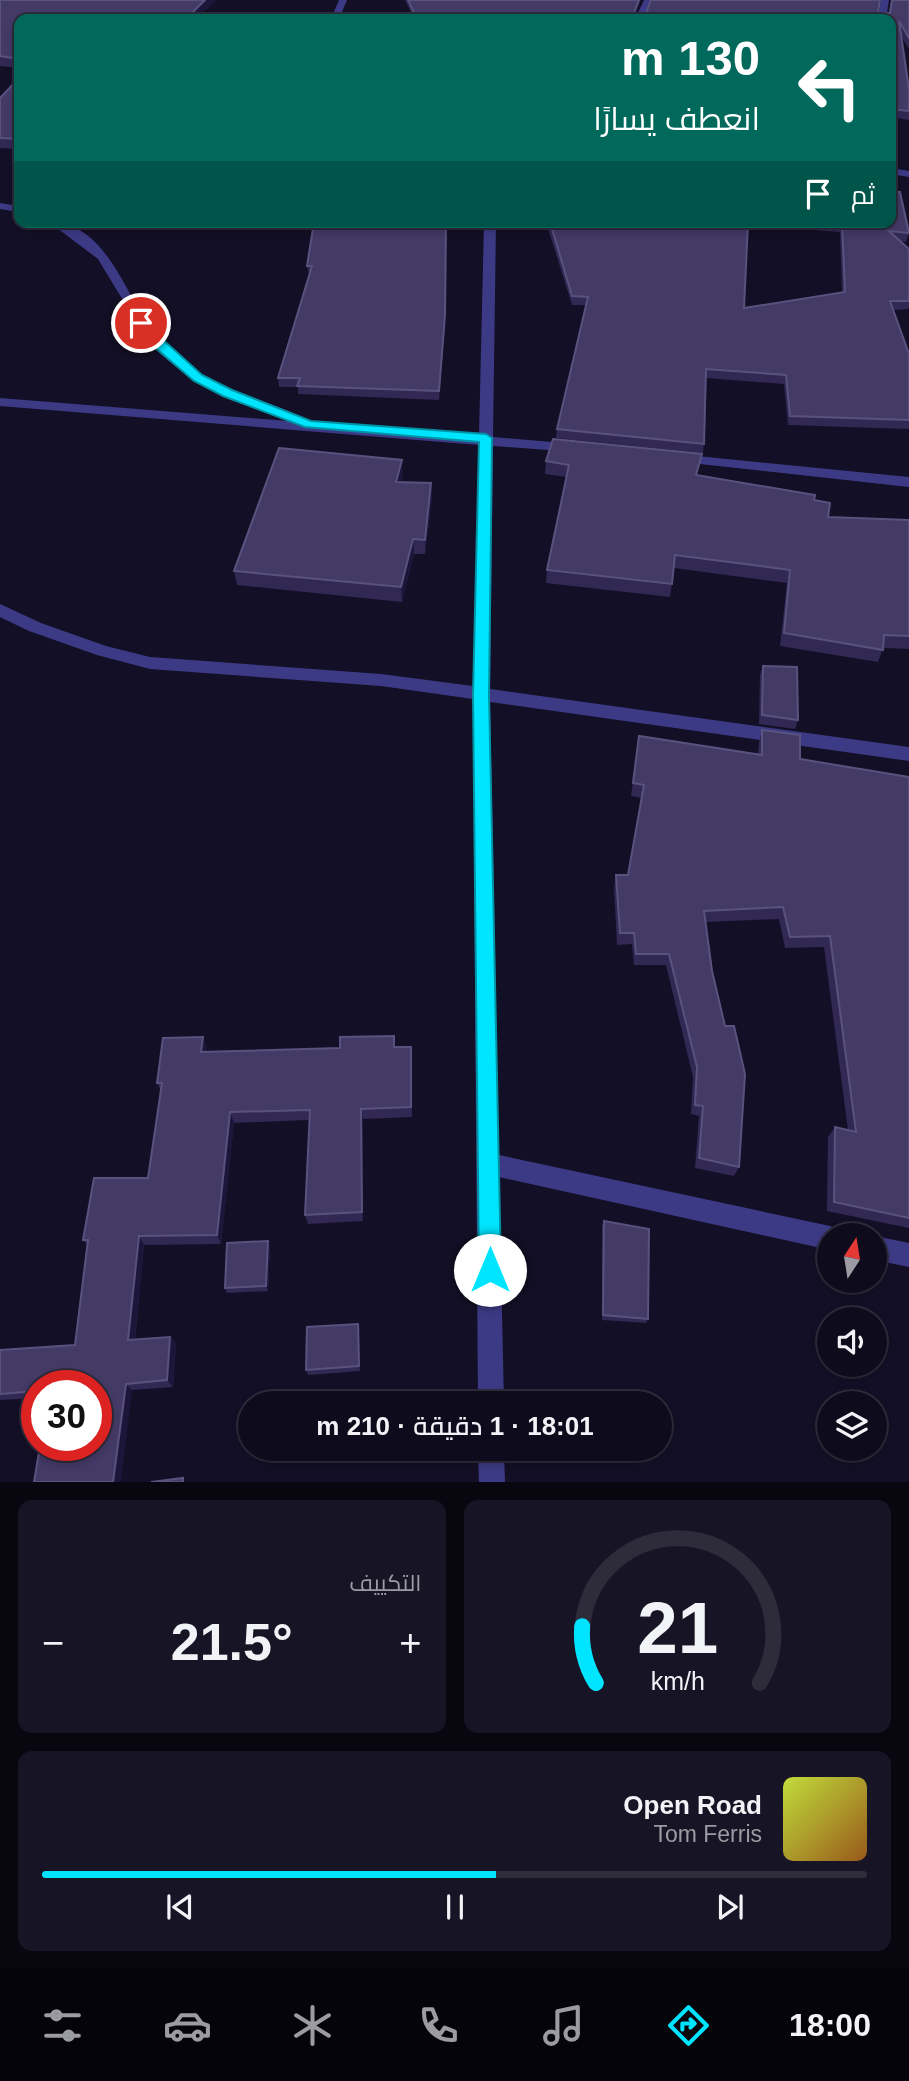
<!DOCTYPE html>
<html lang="ar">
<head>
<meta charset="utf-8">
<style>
	:root { --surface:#0e0b1c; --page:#171425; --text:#f1f3f6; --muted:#9b9ba3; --line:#2e2b3b; --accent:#00e5ff }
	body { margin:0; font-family:Arial,Cairo,sans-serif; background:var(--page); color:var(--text); direction:rtl; height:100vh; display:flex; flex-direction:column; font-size:26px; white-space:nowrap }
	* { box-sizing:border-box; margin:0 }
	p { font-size:23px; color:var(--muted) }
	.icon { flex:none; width:38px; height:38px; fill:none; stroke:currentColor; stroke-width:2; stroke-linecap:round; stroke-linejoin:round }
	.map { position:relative; height:1482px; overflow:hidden; direction:ltr }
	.drawer { display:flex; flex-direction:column; gap:18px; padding:18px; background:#08060f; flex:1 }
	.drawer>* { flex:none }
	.banner { position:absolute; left:14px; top:14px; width:882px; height:214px; border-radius:14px; box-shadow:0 4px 10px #0003,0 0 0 2px var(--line); direction:rtl; background:#00695c; color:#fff; overflow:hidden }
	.needle { width:46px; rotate:12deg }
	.controls { position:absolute; left:817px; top:1223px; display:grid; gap:14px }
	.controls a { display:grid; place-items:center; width:70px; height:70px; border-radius:50%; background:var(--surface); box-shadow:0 4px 10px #0003,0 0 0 2px var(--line); font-size:35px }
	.speed { position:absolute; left:21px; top:1370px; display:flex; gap:14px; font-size:35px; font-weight:700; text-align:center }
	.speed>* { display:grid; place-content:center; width:91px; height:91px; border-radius:50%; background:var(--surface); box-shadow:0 4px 10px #0003,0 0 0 2px var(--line); line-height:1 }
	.speed .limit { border:10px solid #d22; background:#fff; color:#111 }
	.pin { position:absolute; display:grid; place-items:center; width:60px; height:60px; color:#fff; margin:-30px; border:4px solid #fff; border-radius:50%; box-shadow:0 2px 7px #0007 }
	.me { position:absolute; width:77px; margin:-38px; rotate:0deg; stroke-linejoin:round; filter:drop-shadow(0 0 5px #0008) }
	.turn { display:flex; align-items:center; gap:24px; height:147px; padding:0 21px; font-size:32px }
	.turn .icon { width:91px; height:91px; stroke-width:2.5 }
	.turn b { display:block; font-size:49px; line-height:60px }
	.then { display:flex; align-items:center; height:66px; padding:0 21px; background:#0003; gap:14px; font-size:26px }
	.big { font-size:52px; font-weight:600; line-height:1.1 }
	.drawer .tile { flex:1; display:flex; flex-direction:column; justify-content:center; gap:10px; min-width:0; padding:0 24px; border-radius:14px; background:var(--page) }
	.drawer .dial { align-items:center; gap:0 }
	.dial svg { height:182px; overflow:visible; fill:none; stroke:var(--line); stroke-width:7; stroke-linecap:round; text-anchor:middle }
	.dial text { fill:var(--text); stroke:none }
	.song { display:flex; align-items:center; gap:21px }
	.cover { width:84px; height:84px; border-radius:10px; background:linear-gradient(135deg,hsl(70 70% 55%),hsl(30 70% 35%)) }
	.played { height:7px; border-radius:4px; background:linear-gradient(90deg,var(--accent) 55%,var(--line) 55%) }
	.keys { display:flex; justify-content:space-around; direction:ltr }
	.heat { display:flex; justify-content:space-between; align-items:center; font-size:38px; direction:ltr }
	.drawer .tiles { flex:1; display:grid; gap:18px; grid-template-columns:1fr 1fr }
	.tile:last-child { grid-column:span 2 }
	.trip { position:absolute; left:238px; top:1391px; width:434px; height:70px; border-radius:35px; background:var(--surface); box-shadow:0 4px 10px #0003,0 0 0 2px var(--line); font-weight:600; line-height:70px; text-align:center; direction:rtl }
	.tabs { display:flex; height:112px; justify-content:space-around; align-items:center; background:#06040b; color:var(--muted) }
	.tabs .icon { width:49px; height:49px }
	.tabs .current { color:var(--accent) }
	.tabs b { font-size:32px; color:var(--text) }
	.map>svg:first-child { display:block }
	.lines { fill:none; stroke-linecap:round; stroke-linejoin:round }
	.minor { fill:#3d3a85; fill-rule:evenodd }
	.wall { fill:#312854; fill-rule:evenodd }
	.shaded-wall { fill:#1d163a }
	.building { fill:#433a66; stroke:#5a527e; stroke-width:2 }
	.route { fill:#00e5ff; stroke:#0095a6; stroke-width:2 }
</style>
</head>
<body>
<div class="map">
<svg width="909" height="1483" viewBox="0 0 909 1483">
	<rect width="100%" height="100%" fill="#130f26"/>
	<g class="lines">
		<!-- minor -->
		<g class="minor">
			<polygon points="339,0 347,0 339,19 331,19"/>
			<polygon points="644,0 652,0 643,19 635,19"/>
			<polygon points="881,0 889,0 886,19 878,19"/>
			<polygon points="891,168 909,171 909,177 891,174"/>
			<polygon points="0,203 19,206 19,212 0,209"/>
			<path d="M49 222C112 222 127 308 162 342 174 353 189 368 204 376 233 392 267 402 298 415L300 418 296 421 479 436 484 222H496L493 437 576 444 583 448 576 452 493 446 490 689 909 747V761L490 702 499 1155 830 1226 838 1230 841 1236H830V1250L499 1177 504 1404H478L473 699 381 686 150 669 97 655 29 631 0 617V604L41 623 106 646 150 657 381 674 473 686 479 445 0 406V398L288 421 193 381 150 345 98 259Z"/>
			<polygon points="677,454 909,477 909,487 672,461 670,458"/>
			<polygon points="875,1236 909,1243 909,1267 875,1260"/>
			<polygon points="478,1449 504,1449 505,1483 479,1483"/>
		</g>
	</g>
	<!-- wall -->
	<g class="wall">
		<polygon points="0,0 216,0 196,19 19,19 19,68 0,66"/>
		<polygon points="405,0 641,0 636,13 889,13 891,0 909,0 909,49 901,36 909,89 909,120 891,117 891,19 414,19"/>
		<polygon points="19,78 19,149 0,148 0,98"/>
		<polygon points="314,222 445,323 439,400 298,394 298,387 279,387 278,378 309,275 307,266"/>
		<path d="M546 222H891L909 233 906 242 900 241 909 249V309L893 310 909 354V429L788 425 784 384 706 378 704 444 703 453 556 438 557 429 586 305H572ZM748 225 840 232 842 292 744 308Z"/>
		<polygon points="546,461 697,475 814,500 828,517 909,520 909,649 883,648 878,662 780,646 787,583 674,568 670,597 546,583 547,570 566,477 545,474"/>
		<polygon points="403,474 401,482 431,483 432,498 425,554 414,554 402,602 237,585 234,571"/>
		<polygon points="763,666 798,720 795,729 759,724 760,675"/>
		<polygon points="762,730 800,759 909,777 909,1228 827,1211 828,1137 835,1127 848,1130 824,947 785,948 779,919 706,922 739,1167 734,1176 695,1168 699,1116 691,1114 693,1077 666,965 634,965 632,944 617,945 614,887 616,875 628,875 642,798 631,796 639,736 758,754 759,742"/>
		<polygon points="395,1047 411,1047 412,1117 363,1119 363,1221 308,1224 305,1215 309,1120 234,1123 221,1244 144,1245 135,1340 170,1337 176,1344 173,1387 132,1390 96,1386 37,1386 37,1398 0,1400 0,1350 75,1345 87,1245 83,1240 148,1178 161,1091 157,1083 207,1048 206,1052"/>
		<polygon points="604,1221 648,1319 646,1323 602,1320 602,1226"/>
		<polygon points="268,1241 270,1246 268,1291 227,1293 225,1288"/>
		<polygon points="358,1324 360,1329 360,1371 308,1375 306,1370"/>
	</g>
	<!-- shaded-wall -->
	<g class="shaded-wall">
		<polygon points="205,0 216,0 196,19 186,19"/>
		<polygon points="639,0 641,0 634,19 634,13"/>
		<polygon points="446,222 445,323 439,400 439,391"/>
		<polygon points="402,460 403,474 397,497 396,482"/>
		<polygon points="431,483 432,498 425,554 425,540"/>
		<polygon points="413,539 414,554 402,602 401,587"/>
		<polygon points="203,1037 207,1048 205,1063 201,1052"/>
		<polygon points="361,1109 363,1119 363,1221 362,1212"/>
		<polygon points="230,1112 234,1123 221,1244 217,1235"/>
		<polygon points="139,1236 144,1245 134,1348 128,1340"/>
		<polygon points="268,1241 270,1246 268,1291 266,1286"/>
		<polygon points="358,1324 360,1329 360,1371 359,1366"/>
		<polygon points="170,1337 176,1344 173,1387 167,1380"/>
		<polygon points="126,1384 132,1390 121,1482 113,1482"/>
	</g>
	<!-- building -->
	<g class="building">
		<polygon points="0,0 205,0 186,19 19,19 19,59 0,56"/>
		<polygon points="408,0 639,0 634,13 646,13 651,0 880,0 878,13 890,13 892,0 909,0 909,38 899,21 909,89 909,111 891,109 891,19 417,19"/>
		<polygon points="19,78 19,139 0,138 0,98"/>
		<polygon points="891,192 900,192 909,233 889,231 909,249 909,301 890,301 909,354 909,420 790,416 786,375 706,369 704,444 557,429 588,297 572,296 550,222 748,222 744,308 845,292 842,224 820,222 891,222"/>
		<polygon points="314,222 446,222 445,315 439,391 297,386 300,378 278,378 312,266 307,266"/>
		<polygon points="553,439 702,454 696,475 815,495 814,500 830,503 828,517 909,520 909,636 884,635 883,650 784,633 790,570 675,555 672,584 547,570 569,465 546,461"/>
		<polygon points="279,448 402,460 396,482 431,483 425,540 413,539 401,587 234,571"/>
		<polygon points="763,666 797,667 798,720 762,715"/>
		<polygon points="762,730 800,735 800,759 909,777 909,1218 834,1202 835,1127 856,1132 830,936 790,937 783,907 704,911 712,971 725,1026 734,1026 745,1074 739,1167 699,1158 703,1106 695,1105 697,1067 669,954 636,954 634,933 620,933 616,875 628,875 644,785 633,783 639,736 762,755"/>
		<polygon points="394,1036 394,1047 411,1047 411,1107 361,1109 362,1212 305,1215 310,1110 230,1112 217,1235 139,1236 128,1340 170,1337 167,1380 126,1384 113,1482 34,1482 40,1446 96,1446 96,1386 37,1386 37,1391 0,1394 0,1350 75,1345 88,1240 83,1240 94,1178 148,1178 162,1083 157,1083 163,1038 203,1037 201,1052 340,1048 340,1037"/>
		<polygon points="604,1221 649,1229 648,1319 603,1315"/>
		<polygon points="268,1241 266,1286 225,1288 227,1243"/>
		<polygon points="358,1324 359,1366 306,1370 307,1327"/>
		<polygon points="183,1478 183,1482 151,1482"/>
	</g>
	<!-- route -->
	<polygon class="route" points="141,320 202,375 232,390 311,421 486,434 492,438 489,695 501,1270 498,1278 490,1281 482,1278 479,1270 473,695 479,442 305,427 223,396 194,381 151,344 135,323"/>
</svg>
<div class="controls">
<a><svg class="needle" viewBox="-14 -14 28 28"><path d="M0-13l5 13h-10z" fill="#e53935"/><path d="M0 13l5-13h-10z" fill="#9b9ba3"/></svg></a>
<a><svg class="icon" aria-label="sound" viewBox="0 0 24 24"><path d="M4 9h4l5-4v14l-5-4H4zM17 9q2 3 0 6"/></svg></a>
<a><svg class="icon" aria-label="layers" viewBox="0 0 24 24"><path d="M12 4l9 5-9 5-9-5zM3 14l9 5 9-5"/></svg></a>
</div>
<div class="speed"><div class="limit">30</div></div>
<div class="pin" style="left:141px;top:323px;background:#d93025"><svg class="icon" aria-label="arrive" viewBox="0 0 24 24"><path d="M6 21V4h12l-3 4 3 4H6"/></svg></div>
<svg class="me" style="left:490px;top:1270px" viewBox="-20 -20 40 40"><circle r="19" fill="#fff"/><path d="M0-13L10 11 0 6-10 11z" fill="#00e5ff"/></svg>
<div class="trip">18:01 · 1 دقيقة · 210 m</div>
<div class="banner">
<div class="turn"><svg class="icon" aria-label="left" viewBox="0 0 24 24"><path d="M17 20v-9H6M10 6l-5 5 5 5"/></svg><div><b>130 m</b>انعطف يسارًا</div></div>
<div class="then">ثم<svg class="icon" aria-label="arrive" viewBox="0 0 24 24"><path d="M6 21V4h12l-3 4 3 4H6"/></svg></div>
</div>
</div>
<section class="drawer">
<div class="tiles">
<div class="tile dial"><svg viewBox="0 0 100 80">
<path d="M14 69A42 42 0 1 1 86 69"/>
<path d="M14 69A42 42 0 0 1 8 44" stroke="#00e5ff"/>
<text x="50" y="56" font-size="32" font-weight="700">21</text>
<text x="50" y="72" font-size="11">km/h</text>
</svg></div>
<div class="tile"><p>التكييف</p>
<div class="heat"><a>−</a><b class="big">21.5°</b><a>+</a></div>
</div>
<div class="tile">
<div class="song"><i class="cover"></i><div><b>Open Road</b><p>Tom Ferris</p></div></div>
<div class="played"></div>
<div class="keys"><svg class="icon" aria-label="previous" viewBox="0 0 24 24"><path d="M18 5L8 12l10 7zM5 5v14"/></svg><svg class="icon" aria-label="pause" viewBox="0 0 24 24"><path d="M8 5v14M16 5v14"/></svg><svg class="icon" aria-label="next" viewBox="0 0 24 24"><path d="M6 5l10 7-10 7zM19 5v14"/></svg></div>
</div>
</div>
</section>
<nav class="tabs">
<b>18:00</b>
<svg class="icon current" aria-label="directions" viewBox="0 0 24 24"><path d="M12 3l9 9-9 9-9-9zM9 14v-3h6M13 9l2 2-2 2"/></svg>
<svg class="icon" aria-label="music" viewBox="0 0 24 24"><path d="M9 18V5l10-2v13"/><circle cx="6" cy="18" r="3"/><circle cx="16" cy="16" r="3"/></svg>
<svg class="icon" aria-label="phone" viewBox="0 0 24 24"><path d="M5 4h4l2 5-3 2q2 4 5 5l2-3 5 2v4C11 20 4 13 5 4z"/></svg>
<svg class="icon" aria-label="climate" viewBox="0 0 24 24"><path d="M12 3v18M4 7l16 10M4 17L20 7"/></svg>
<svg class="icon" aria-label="car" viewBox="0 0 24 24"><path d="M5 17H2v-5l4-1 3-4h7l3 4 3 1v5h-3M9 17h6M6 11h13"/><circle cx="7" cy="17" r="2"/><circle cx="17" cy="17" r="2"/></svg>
<svg class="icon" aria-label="filters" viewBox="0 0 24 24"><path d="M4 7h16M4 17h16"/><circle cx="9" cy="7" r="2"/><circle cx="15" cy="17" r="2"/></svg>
</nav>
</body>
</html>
